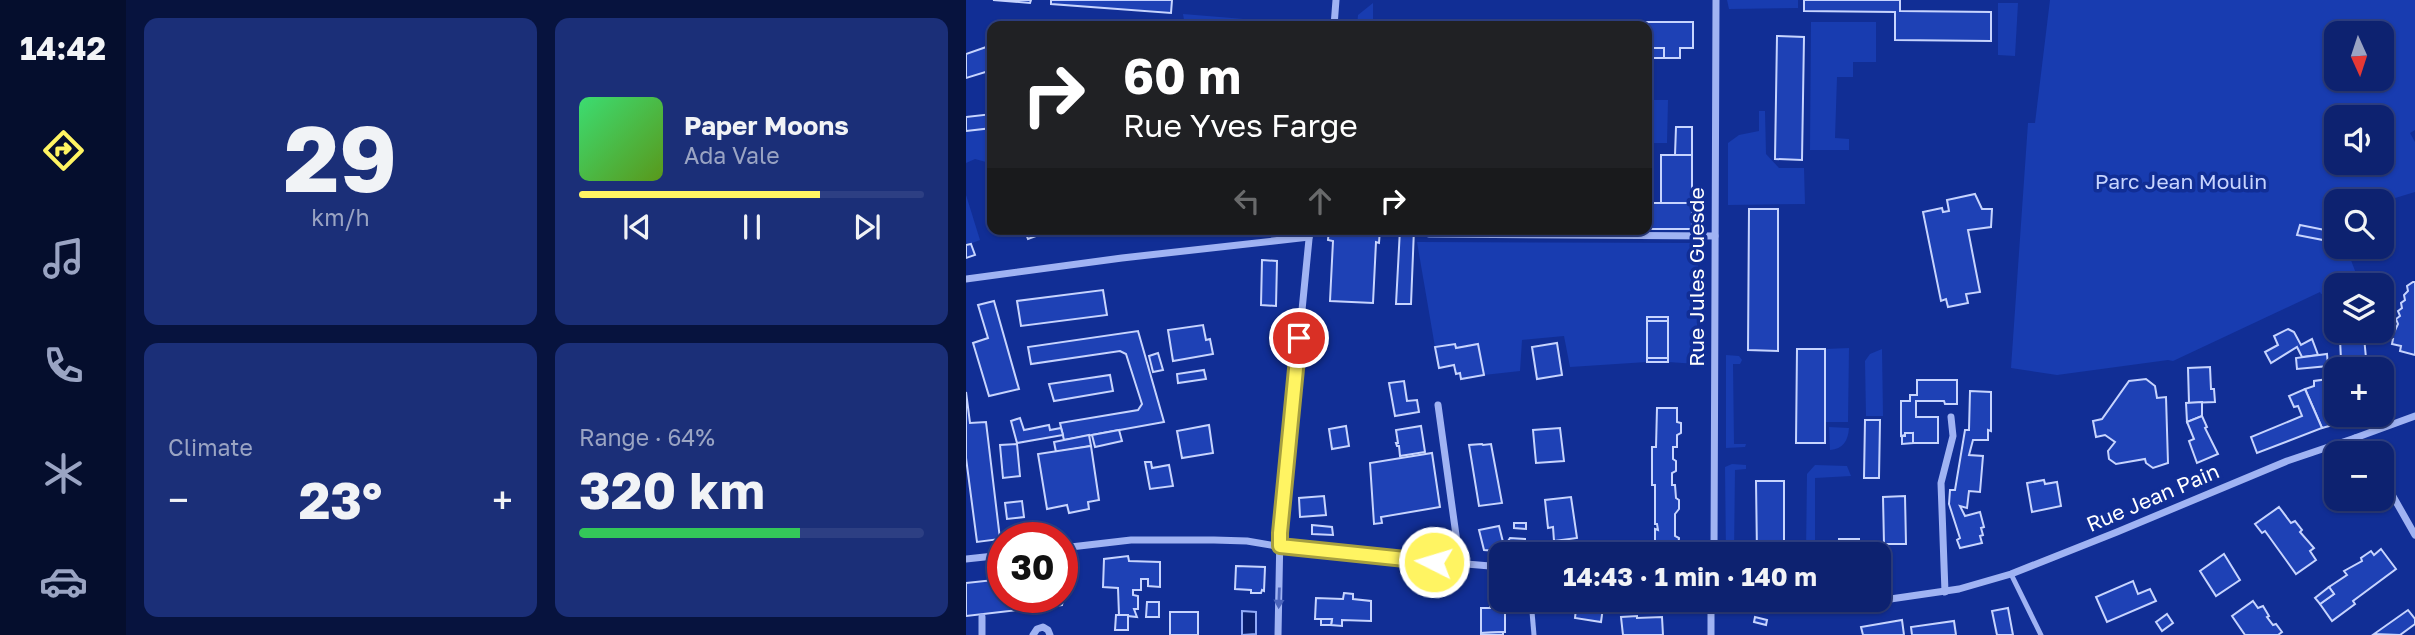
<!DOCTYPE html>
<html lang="en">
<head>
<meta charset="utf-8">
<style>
	:root { --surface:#0d2270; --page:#1b2f78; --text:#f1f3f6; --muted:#9aa4c3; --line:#2d3f83; --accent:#fff462 }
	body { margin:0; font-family:"Golos Text",sans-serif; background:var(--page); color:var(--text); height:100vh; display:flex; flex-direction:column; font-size:26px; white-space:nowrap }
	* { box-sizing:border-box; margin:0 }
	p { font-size:23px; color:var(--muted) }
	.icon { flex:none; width:38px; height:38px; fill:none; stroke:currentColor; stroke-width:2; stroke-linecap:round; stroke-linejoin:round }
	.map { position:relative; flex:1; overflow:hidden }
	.details { display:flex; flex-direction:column; gap:18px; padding:18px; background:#07133e; width:840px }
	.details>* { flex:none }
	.top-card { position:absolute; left:21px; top:21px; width:665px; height:214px; border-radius:14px; box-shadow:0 2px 5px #0004,0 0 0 2px var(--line); background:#202124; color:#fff; overflow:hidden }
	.needle { width:46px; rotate:177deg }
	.fabs { position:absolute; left:1358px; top:21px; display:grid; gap:14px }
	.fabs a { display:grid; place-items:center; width:70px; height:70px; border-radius:14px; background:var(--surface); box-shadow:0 2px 5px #0004,0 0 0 2px var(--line); font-size:35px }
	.speed { position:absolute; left:21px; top:522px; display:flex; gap:14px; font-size:35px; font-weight:700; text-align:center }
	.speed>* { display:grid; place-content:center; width:91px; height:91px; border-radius:50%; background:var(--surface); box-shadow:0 2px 5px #0004,0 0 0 2px var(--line); line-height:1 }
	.speed .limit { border:10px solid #d22; background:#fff; color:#111 }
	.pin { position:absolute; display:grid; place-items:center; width:60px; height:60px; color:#fff; margin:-30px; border:4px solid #fff; border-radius:50%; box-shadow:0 2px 7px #0007 }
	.me { position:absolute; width:77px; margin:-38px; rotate:275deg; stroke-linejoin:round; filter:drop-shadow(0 0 5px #0008) }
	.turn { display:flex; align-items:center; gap:24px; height:147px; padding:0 21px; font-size:32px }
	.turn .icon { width:91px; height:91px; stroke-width:2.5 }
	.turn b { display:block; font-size:49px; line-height:60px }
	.lanes { display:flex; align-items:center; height:66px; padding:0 21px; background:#0003; justify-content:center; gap:35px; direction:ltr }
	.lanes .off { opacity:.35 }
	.big { font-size:52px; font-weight:700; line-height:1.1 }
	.details .tile { flex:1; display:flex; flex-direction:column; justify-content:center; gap:10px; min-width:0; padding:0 24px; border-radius:14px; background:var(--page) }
	.details .dial { align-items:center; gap:0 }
	.dial b { font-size:91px; line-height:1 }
	.song { display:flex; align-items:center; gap:21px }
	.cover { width:84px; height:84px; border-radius:10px; background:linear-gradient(135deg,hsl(140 70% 55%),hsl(90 70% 35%)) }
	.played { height:7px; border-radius:4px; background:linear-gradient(90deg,var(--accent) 70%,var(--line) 70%) }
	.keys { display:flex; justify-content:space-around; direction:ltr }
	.heat { display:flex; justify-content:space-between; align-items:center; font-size:38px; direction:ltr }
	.charge { height:10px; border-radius:5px; background:linear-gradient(90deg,#34c759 64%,var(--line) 0) }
	.details .tiles { flex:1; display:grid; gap:18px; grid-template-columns:repeat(2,1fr) }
	.trip { position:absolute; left:523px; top:542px; width:402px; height:70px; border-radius:14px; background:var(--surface); box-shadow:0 2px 5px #0004,0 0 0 2px var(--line); font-weight:700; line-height:70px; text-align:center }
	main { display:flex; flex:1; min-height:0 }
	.tabs { display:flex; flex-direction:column; width:126px; justify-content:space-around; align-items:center; background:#050e2d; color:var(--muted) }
	.tabs .icon { width:49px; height:49px }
	.tabs .selected { color:var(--accent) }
	.tabs b { font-size:32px; color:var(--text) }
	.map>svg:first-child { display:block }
	.green { fill:#183cb0; fill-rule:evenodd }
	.water { fill:#0a2071; stroke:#91aaf7; stroke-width:2 }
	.building { fill:#1e41b5; stroke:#c7d4fe; stroke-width:2 }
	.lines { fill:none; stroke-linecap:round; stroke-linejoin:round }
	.lane { stroke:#a0b3f3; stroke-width:5 }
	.street { stroke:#a0b3f3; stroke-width:7 }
	.oneway { fill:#4a63bb }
	.route-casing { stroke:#a69f40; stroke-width:18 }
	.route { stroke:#fff462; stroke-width:12 }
	.labels { text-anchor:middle; stroke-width:7; stroke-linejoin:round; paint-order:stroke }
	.park-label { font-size:21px; fill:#c7d4fe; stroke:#112e95 }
	.street-label { font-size:21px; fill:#fff; stroke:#112e95 }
</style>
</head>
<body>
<main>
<nav class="tabs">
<b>14:42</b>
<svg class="icon selected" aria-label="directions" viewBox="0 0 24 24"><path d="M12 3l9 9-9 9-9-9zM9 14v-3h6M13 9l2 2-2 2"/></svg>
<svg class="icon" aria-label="music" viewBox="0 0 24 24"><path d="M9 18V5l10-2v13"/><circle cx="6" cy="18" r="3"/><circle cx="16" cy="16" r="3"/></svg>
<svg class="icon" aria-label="phone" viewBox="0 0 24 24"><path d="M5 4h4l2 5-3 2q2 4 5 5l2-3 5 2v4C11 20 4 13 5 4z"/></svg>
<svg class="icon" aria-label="climate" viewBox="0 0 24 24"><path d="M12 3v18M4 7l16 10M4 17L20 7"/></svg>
<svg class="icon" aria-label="car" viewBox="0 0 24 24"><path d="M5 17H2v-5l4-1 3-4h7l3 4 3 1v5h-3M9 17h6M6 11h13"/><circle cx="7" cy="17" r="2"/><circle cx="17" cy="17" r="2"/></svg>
</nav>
<section class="details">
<div class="tiles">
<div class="tile dial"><b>29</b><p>km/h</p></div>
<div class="tile">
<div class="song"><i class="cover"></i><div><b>Paper Moons</b><p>Ada Vale</p></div></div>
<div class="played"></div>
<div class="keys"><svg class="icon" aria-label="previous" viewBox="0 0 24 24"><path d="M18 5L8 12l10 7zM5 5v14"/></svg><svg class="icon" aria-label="pause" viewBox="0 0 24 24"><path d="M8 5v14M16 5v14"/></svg><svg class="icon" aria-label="next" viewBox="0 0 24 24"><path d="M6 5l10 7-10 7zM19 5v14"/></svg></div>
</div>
<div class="tile"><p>Climate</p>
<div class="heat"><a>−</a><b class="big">23°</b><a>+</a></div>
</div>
<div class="tile"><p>Range · 64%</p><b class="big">320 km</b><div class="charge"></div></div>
</div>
</section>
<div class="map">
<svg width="1449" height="635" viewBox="0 0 1449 635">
	<rect width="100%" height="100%" fill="#112e95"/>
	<!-- green -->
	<g class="green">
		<polygon points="761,0 832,0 832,8 763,9"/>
		<path d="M1084 0H1449V130L1444 133 1449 142V192L1416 202 1370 201V216L1368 217 1370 247H1380L1394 284 1370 285V290L1355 294 1354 292 1207 361 1202 360 1091 375 1045 368 1062 123H1069ZM1370 33H1416V79H1370ZM1370 117H1416V163H1370Z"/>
		<polygon points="407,3 407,26 391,26 392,15"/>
		<polygon points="1032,3 1052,3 1049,56 1032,55"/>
		<polygon points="217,14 290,20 287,26 219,26"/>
		<polygon points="845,22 910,22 910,62 887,62 887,77 871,77 869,138 883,139 883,150 844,150"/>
		<polygon points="681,100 702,100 701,143 681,143"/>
		<polygon points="793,111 799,111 800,154 813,168 838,168 839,204 762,205 762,143 773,135 793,131"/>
		<polygon points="26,128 26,175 20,162 9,159 0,163 0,131"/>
		<polygon points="0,195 14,240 1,245 0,242"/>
		<polygon points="451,242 732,243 731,364 702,362 702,317 682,317 681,362 604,367 598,336 556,340 554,371 518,375 512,344 490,348 488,344 469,347"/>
		<polygon points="883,348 882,422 859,422 859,349"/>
		<polygon points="916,349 917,416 900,416 899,361 904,354"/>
		<polygon points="760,355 773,356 776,360 774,364 767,364 768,444 780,444 779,447 760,448"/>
		<path d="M863 427 883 428C882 441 877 449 864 450Z"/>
		<polygon points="766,464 780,465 780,469 769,470 768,555 760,555 759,467"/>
		<polygon points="849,465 881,466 885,476 849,478 849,555 840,555 841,474"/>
	</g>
	<!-- water -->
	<polygon class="water" points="276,611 290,612 290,634 276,635"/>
	<!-- building -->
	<g class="building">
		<polygon points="27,0 65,0 64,3"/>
		<polygon points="85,0 206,0 205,13 85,4"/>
		<polygon points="838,0 934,0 934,11 1025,12 1025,41 929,40 929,12 838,11"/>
		<polygon points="654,22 727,22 727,48 714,48 714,58 698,58 698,48 681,48 681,26 654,26"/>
		<polygon points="811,36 838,37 836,160 809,159"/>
		<polygon points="26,45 26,70 0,78 0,54"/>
		<rect x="681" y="48" width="17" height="10"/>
		<polygon points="26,114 26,128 0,131 0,117"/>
		<polygon points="710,127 726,127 726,155 709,155"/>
		<rect x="695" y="155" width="31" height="48"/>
		<polygon points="1009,194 1016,209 1026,209 1025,227 1002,230 1014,292 1000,294 1002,303 982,307 980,299 975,301 957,212 976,208 977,212 983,211 981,200"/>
		<rect x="681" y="203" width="45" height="26"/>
		<polygon points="783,209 812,209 812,351 782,350"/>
		<polygon points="1334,225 1359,230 1357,240 1331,235"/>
		<polygon points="58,229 85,229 86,230 62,239"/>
		<polygon points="363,229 414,229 413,243 410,242 407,303 364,301 367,241 362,240"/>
		<polygon points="434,229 448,229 445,304 430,304"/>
		<polygon points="5,244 9,255 0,258 0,245"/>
		<polygon points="296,260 311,261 310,306 295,305"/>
		<polygon points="1447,282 1449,282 1449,355 1434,351 1435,346 1426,344 1427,339 1425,339 1432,324 1430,319 1434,316 1432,311 1436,308 1435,303 1439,300 1438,295 1442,291 1441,286"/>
		<polygon points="137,290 141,315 55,326 51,301"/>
		<polygon points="28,301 53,389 23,396 7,343 22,338 12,305"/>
		<rect x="681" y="317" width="21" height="4"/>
		<rect x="681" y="321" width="21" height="37"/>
		<polygon points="237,325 240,340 244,339 247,354 207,361 202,330"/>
		<polygon points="1322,329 1328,332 1335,345 1346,339 1352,355 1336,357 1331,347 1305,363 1299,352 1312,345 1308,336"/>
		<polygon points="172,331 198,422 98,440 94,423 172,410 176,404 160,354 154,351 65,364 62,347"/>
		<polygon points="1398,337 1400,358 1375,360 1374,339"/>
		<polygon points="591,343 596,375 571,379 566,347"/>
		<polygon points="489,344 490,348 512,344 518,375 495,379 494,373 490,374 488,365 473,368 469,347"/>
		<polygon points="831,349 859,349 859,443 830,443"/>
		<polygon points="192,353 197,370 187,372 183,356"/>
		<polygon points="1361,354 1362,366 1331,369 1330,358"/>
		<rect x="681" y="358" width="21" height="4"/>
		<polygon points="1244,367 1245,389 1248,389 1249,402 1223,403 1222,368"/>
		<polygon points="238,370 240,379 212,383 211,374"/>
		<polygon points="144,375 147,391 88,401 83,384"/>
		<polygon points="1180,379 1189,386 1191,398 1200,397 1202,463 1187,468 1180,463 1179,459 1150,464 1143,459 1142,451 1149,442 1139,435 1130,437 1127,421 1136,419 1163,381"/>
		<polygon points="1363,379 1367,425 1356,428 1339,389 1348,386 1348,381"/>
		<polygon points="951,380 991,380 991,404 979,404 978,401 950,401 950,417 972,417 972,443 947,443 947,433 935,436 935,401 944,401 944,395 951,395"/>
		<polygon points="438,381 441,401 451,400 453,412 429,416 423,383"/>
		<polygon points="1339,389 1356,428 1291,453 1285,437 1336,416 1332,406 1328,407 1323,396"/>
		<polygon points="1004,391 1025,392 1025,431 1022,430 1022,440 1007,440 1003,455 1017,456 1014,492 1003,491 1001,508 994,506 999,516 1014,512 1018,527 1015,528 1017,535 1014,536 1016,543 994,548 991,540 994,538 983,504 984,490 989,490 999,430 1003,430"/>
		<polygon points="0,392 4,423 20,422 34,539 11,542 0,458"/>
		<polygon points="1236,402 1236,416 1221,422 1220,403"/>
		<polygon points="691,408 711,408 711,422 715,423 715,433 711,435 711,447 707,447 707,459 710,461 710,471 706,473 706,485 709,485 710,498 713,500 713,509 709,514 709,536 713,538 712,547 709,550 708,555 689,555 689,529 692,530 691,524 689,524 689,485 686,485 686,447 690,447"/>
		<polygon points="1236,416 1241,427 1239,428 1252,454 1231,463 1223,441 1228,439 1221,422"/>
		<polygon points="54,418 58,430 83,425 84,430 95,428 97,435 51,443 45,421"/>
		<polygon points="899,420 914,420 913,478 898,478"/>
		<polygon points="243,425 247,453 216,458 211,431"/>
		<polygon points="380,426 383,446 366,449 363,429"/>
		<polygon points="455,426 459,452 434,456 433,446 431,446 430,443 432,443 430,430"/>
		<polygon points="594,428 598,461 570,463 567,430"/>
		<polygon points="153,430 156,441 129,447 126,435"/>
		<polygon points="939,433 947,433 947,443 936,444 936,436 939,436"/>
		<polygon points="123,435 125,446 90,452 88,442"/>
		<polygon points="51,444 54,476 37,478 34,445"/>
		<polygon points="516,444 517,445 525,444 536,503 513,506 503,445"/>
		<polygon points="125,446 133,500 122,502 123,509 103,513 101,505 81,509 72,454"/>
		<polygon points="466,453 474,507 415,517 416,523 408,524 404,463"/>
		<polygon points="179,462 185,462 186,468 203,465 207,486 184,489"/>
		<polygon points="1078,480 1079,484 1091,482 1095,506 1066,512 1061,483"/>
		<polygon points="790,481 818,481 818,553 791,554"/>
		<polygon points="358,496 360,515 334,517 333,498"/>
		<polygon points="939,496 940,544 918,544 917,497"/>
		<polygon points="605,497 611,538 588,541 587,527 582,528 579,500"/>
		<polygon points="56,501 58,517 41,519 39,503"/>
		<polygon points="1313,507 1325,523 1329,521 1336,530 1334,532 1348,548 1344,551 1350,560 1330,574 1299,531 1296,533 1289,524"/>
		<polygon points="548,523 560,523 560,529 548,528"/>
		<polygon points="346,525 366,527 367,535 346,534"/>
		<polygon points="533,526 537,542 542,541 544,538 559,539 559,553 518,550 513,530"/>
		<polygon points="873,539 893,539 893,555 872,555"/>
		<polygon points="1415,549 1430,569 1387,601 1389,604 1366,621 1354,604 1368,594 1363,587 1381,575 1378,571 1396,561 1395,558 1405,551 1408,555"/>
		<polygon points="1258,554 1274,580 1250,596 1234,571"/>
		<polygon points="162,556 163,561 194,562 194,587 182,586 182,579 175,579 175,590 167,590 167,595 172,596 172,609 168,609 171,617 153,615 152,588 137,587 138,559"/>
		<polygon points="270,566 299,567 298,591 296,590 295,593 285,593 285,590 269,589"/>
		<polygon points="103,571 96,605 0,616 0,583 37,579 37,597 96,597 96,572"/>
		<polygon points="1167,581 1172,594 1184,589 1190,601 1141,622 1130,597"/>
		<polygon points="1363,587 1368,594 1354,604 1349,598"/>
		<polygon points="378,593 387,594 387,599 405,601 405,621 376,620 376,626 365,625 366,619 349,619 350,598 377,599"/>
		<polygon points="611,600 638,600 635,622 609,618"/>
		<polygon points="1287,601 1292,608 1297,606 1303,616 1301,617 1307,625 1310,624 1316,632 1312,635 1279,635 1266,616"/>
		<polygon points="181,602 193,602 193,617 180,617"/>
		<polygon points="524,602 539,602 539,632 515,633 515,608 524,608"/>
		<polygon points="1042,608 1047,635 1031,635 1026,611"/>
		<polygon points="1442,610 1449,619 1449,624 1434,635 1408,634"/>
		<rect x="204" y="612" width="28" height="23"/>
		<polygon points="1201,614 1207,623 1196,631 1190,622"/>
		<polygon points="150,615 162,615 162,630 149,630"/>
		<polygon points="671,616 671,618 696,617 697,635 657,635 655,617"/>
		<polygon points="789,617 801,620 800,625 788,622"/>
		<polygon points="355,619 366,619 365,625 355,625"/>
		<polygon points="936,620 938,635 897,635 895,627"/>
		<polygon points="988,621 990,635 946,635 945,627"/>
		<polygon points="537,632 537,635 515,635 515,633"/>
	</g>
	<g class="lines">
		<!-- lane -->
		<g class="lane">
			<polyline points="1045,574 1075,635"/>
			<polyline points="565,600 568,635"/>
		</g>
		<!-- street -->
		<g class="street">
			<polyline points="368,26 370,0"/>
			<polyline points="459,229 463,234 749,236"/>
			<polyline points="0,279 156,258 343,237"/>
			<polyline points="472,405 494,564"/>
			<polyline points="1389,438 1449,416"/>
			<polyline points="1416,477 1449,535"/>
			<polyline points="96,548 165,540 248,540 281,541 334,550 536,567"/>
			<polyline points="748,555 750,0"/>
			<polyline points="0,559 37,555"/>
			<polyline points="979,592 975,483 987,436 985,417"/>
			<polyline points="760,600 802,608 849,610 993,589 1045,574 1151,532 1321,461 1389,438 1401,453"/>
			<polyline points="16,635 16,617"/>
			<polyline points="67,635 71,629 77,627 82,630 84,635"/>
			<polyline points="312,635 314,533 344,229"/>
			<polyline points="745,635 745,600"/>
		</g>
	</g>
	<!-- one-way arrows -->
	<defs><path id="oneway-solid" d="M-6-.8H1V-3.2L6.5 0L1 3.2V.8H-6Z" transform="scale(1.75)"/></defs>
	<use class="oneway" href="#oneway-solid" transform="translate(313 598) rotate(92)"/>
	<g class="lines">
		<!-- route casing -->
		<g class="route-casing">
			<polyline id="route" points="333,338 314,533 314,546 468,562"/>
		</g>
		<!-- route -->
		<use href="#route" class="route"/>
	</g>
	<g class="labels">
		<!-- park labels -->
		<g class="park-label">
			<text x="1215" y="189">Parc Jean Moulin</text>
		</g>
		<!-- street labels -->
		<g class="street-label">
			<text transform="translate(731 277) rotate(-90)" y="7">Rue Jules Guesde</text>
			<text transform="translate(1187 498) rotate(-23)" y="7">Rue Jean Pain</text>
		</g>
	</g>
</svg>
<div class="fabs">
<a><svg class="needle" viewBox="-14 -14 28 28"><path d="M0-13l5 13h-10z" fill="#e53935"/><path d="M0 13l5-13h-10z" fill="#9aa4c3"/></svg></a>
<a><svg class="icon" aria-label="sound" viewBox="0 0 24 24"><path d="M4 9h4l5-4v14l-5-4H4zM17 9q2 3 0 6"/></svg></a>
<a><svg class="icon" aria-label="search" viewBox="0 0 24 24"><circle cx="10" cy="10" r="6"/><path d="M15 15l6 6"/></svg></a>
<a><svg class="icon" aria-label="layers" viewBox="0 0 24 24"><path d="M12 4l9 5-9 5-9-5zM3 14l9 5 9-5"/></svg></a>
<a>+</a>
<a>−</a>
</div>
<div class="speed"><div class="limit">30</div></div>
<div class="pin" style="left:333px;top:338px;background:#d93025"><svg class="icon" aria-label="arrive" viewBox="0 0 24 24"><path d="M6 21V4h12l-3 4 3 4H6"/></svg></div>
<svg class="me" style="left:468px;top:562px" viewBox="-20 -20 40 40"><circle r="17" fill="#fff462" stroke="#fff" stroke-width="3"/><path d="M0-11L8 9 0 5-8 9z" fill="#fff"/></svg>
<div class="trip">14:43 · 1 min · 140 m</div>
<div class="top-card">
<div class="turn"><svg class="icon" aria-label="right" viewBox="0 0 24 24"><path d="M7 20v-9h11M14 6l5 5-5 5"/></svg><div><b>60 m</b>Rue Yves Farge</div></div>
<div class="lanes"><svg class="icon off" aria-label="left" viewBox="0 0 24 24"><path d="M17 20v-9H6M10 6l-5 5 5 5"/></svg><svg class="icon off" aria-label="ahead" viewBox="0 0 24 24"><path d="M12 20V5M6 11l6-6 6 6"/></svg><svg class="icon" aria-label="right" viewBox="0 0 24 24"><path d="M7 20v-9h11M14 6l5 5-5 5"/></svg></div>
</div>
</div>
</main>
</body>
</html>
